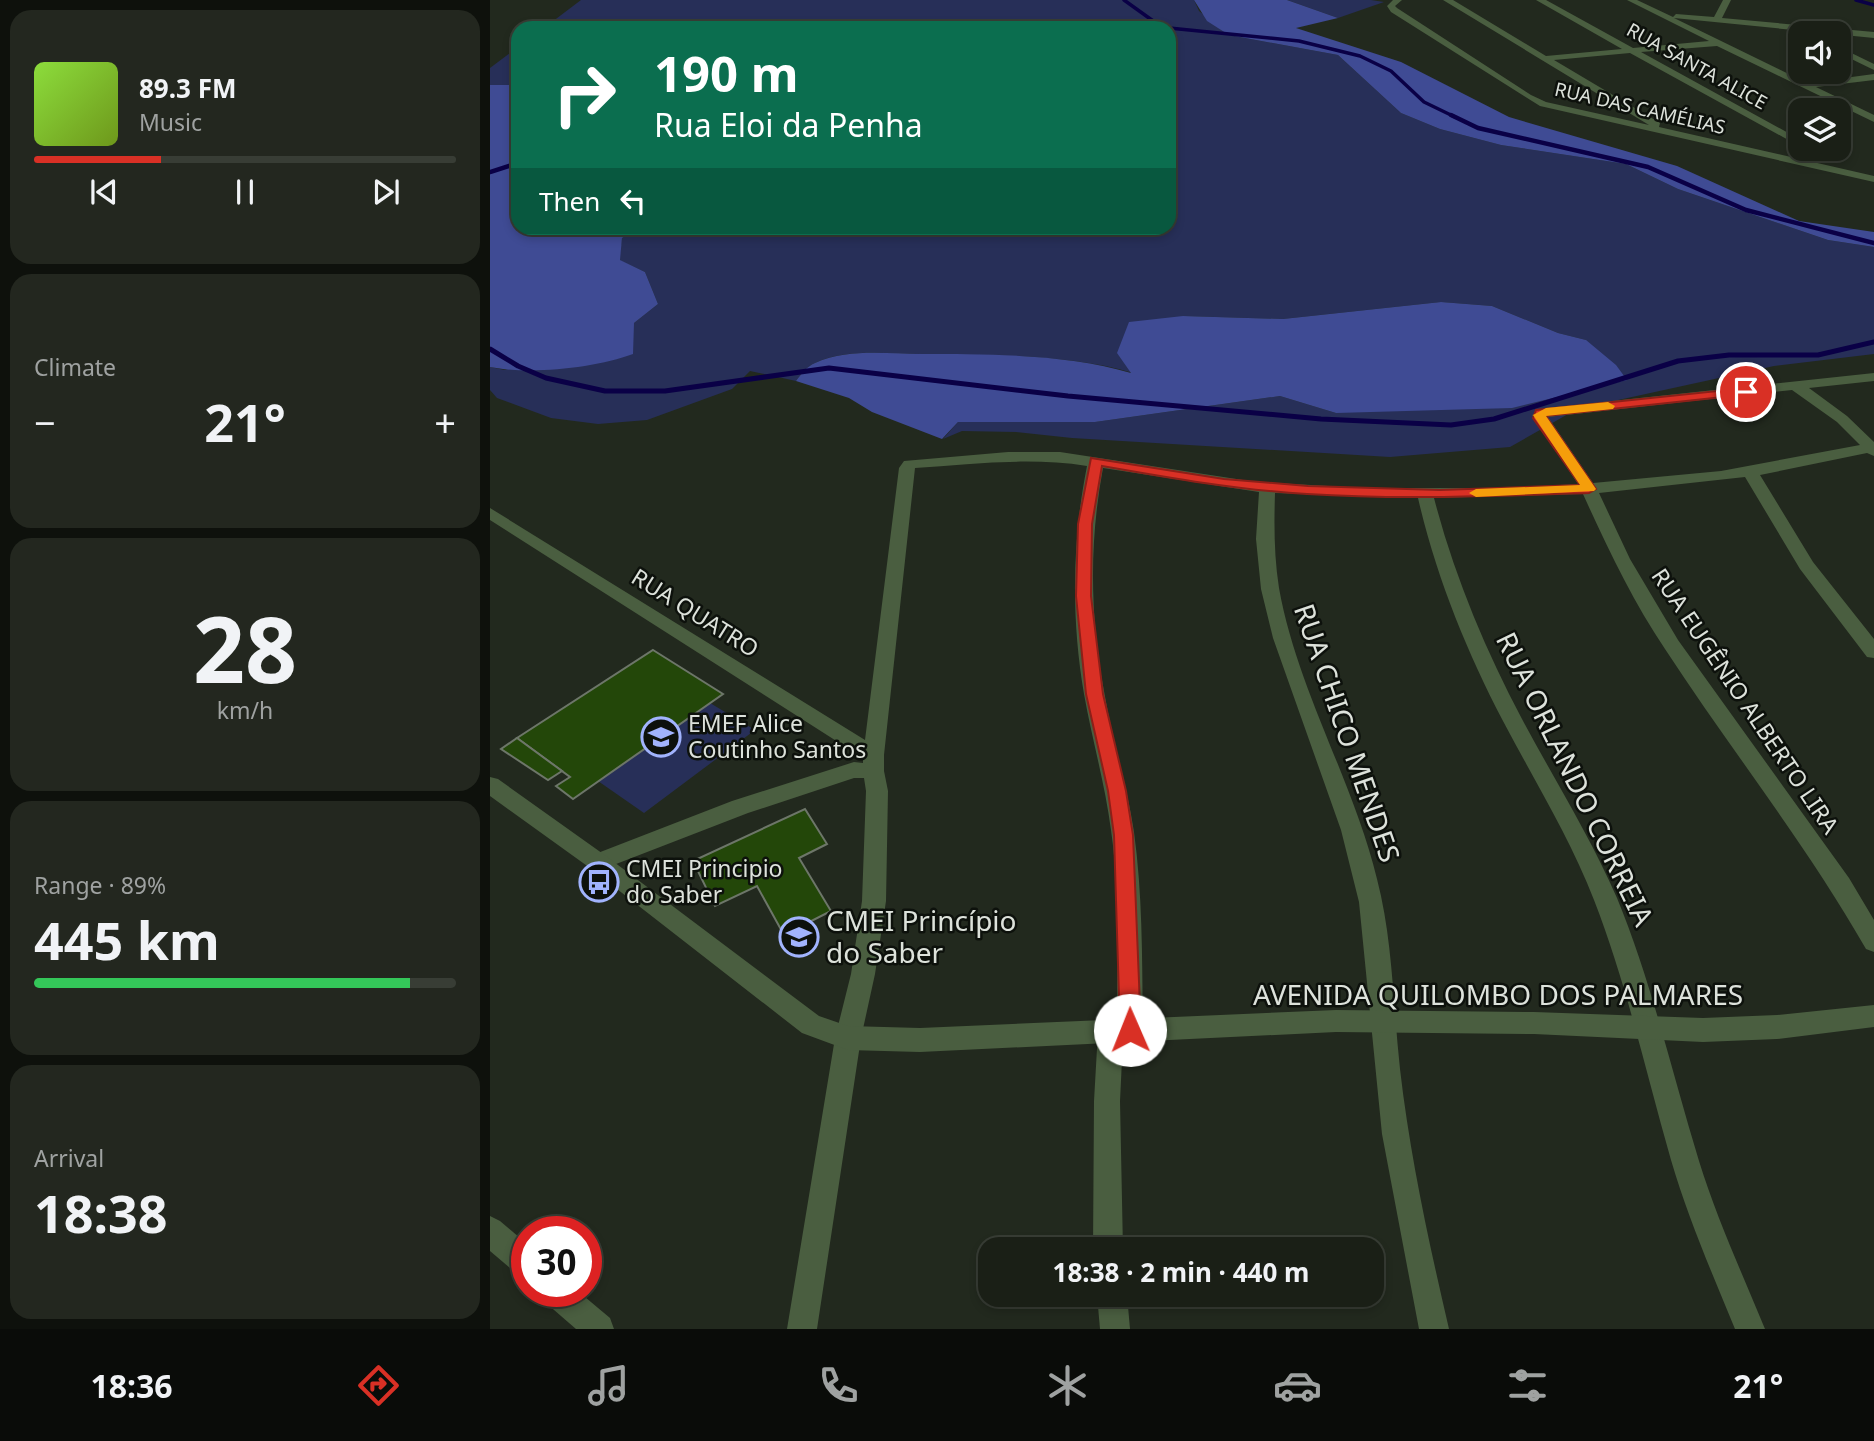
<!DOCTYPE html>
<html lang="en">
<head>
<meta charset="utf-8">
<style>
	:root { --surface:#1a1f16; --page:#23271f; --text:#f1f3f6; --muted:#9fa2a1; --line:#383d35; --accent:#d93025 }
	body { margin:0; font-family:"Noto Sans",sans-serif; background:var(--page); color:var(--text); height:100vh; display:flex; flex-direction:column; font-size:26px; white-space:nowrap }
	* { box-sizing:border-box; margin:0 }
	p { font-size:23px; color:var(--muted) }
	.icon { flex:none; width:38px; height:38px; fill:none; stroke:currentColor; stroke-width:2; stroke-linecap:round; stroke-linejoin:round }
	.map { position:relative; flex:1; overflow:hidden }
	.sheet { display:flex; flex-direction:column; gap:10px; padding:10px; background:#0e110c; width:490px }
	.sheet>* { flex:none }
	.banner { position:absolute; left:21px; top:21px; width:665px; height:214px; border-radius:21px; box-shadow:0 4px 10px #0003,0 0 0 2px var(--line); background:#0b6e4f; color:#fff; overflow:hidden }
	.buttons { position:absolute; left:1298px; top:21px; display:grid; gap:14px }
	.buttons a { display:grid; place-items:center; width:63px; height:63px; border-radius:14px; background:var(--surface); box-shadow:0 4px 10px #0003,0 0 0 2px var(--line); font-size:35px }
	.speed { position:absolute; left:21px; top:1216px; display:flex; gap:14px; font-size:35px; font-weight:700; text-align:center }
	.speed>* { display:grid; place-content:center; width:91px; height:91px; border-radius:50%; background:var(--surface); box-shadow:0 4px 10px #0003,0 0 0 2px var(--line); line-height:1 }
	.speed .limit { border:10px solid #d22; background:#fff; color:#111 }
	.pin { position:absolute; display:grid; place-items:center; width:60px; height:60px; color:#fff; margin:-30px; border:4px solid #fff; border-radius:50%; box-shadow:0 2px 7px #0007 }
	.me { position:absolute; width:77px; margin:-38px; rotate:359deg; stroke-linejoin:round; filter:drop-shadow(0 0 5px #0008) }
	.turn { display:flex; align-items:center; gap:24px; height:147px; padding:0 28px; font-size:32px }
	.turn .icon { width:91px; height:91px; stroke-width:2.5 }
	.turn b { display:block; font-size:49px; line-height:60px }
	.then { display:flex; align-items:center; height:66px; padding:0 28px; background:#0003; gap:14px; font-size:26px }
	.big { font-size:52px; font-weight:700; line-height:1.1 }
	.sheet .card { flex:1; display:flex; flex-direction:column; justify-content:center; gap:10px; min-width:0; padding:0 24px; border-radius:21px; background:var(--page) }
	.sheet .dial { align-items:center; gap:0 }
	.dial b { font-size:91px; line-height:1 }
	.song { display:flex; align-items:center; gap:21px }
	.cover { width:84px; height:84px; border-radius:10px; background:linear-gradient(135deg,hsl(90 70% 55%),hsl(80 70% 35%)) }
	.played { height:7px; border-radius:4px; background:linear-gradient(90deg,var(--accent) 30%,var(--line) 30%) }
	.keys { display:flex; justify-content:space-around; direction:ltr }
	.heat { display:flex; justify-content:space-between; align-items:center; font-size:38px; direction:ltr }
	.charge { height:10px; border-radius:5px; background:linear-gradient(90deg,#34c759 89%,var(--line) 0) }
	.trip { position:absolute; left:488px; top:1237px; width:406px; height:70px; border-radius:21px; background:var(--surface); box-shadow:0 4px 10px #0003,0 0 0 2px var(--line); font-weight:700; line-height:70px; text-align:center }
	.tabs { display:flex; height:112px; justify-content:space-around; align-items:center; background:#0a0c09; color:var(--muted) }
	.tabs .icon { width:49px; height:49px }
	.tabs .on { color:var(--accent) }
	.tabs b { font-size:32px; color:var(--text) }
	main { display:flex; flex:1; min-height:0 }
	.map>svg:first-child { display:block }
	.green { fill:#272f58 }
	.forest { fill:#3f4b94 }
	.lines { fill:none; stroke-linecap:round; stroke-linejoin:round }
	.stream-far2 { stroke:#0a0046; stroke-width:3.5 }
	.stream-far1 { stroke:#0a0046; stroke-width:4.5 }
	.stream { stroke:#0a0046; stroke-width:5 }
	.building { fill:#234709; stroke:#6d7669; stroke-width:2 }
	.minor { fill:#4a5e40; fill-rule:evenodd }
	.tertiary { fill:#4a5e40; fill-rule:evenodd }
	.route { fill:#d93025; stroke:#8d1f18; stroke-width:2 }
	.slow { fill:#f59e0b }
	.labels { text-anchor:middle; stroke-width:5; stroke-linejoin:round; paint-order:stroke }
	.far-street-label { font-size:19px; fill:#dde2db; stroke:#0d110c }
	.street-label { font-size:23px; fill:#dde2db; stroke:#0d110c }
	.poi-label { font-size:23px; fill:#dde2db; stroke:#0d110c; text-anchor:start }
	.near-street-label { font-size:28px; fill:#dde2db; stroke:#0d110c }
	.near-poi-label { font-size:28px; fill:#dde2db; stroke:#0d110c; text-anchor:start }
</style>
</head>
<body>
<main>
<section class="sheet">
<div class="card">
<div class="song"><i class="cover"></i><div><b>89.3 FM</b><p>Music</p></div></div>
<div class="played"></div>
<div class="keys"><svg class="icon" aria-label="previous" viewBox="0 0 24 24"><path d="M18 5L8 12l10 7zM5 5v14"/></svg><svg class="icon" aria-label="pause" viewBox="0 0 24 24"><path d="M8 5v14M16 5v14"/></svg><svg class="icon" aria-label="next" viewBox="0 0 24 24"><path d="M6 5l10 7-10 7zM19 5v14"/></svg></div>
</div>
<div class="card"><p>Climate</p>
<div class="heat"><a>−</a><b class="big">21°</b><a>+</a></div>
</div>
<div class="card dial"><b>28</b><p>km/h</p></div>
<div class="card"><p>Range · 89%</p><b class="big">445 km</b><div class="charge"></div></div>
<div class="card"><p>Arrival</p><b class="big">18:38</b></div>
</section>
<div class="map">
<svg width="1384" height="1329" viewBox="0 0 1384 1329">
	<rect width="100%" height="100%" fill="#22291e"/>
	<!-- green -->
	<g class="green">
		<path d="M91 0H704L709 11 739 35 848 55 911 113 950 129 1011 145 1136 164 1188 189 1338 240 1384 247V354L1284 366 1087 409 1020 447 900 457 582 438 526 432 472 431 453 439 468 422H605L790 396 846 413 1096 340 1068 333 1002 306 951 302 793 319 693 316 643 373C579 354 497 355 431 354 395 354 358 348 325 363 316 367 312 373 306 381L260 371 242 389 157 420 108 424 61 418 7 398 0 390V367L15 370 144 323 168 304 155 272 129 260 132 238 149 228H679V28H54Z"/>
		<polygon points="797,0 881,0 894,2 848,18"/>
		<polygon points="28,47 28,85 0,85 0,68"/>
		<polygon points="220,703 265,730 154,813 108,781"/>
	</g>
	<!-- forest -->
	<g class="forest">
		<polygon points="704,0 797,0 848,18 806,28 911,62 1019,117 1187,166 1309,221 1384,232 1384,247 1338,240 1188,189 1136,164 1011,145 950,129 911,113 848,55 739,35 717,21"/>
		<path d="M0 85H28V228H149L132 238 130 260 155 272 168 304 144 323 143 354C105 368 41 375 0 367Z"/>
		<path d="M951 302 1002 306 1068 333 1096 340 1126 365 1137 380 1022 408 846 413 790 396 605 422H468L452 439 382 412 359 398 306 381C312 373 316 367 325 363 359 348 396 354 432 354 497 354 579 354 641 373L627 353 639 322 693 316 793 319Z"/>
	</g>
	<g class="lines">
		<!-- stream-far2 -->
		<g class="stream-far2">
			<polyline points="634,0 666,23 678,28"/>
			<polyline points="1366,0 1384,5"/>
			<polyline points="679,28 809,41 870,56 901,71 934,102 965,117"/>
		</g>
		<!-- stream-far1 -->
		<g class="stream-far1">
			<polyline points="961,115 988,128 1158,167 1256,210 1384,243"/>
			<polyline points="0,172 28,163"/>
		</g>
		<!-- stream -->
		<polyline class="stream" points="0,349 28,366 56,378 115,391 175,391 339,368 578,396 831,419 961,425 1004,419 1188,361 1239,355 1328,355 1384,342"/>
	</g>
	<!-- building -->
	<g class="building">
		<polygon points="163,650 233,694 83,799 66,786 80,777 27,738"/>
		<polygon points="27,738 72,771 58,780 11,749"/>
		<polygon points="315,809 337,844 309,858 341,911 294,935 267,886 225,906 203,861"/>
	</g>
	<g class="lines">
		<!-- minor -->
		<g class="minor">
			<polygon points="903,0 912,0 905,6 907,8 1041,95 1056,102 1159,125 953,0 963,0 1056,56 1132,49 1046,0 1056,0 1143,48 1219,41 1137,0 1147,0 1183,17 1186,14 1224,17 1233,0 1241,0 1232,18 1384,32 1384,38 1184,18 1317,83 1384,74 1384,80 1326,87 1384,115 1384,122 1227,46 1151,52 1311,140 1311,147 1140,53 1064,60 1170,123 1169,127 1384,176 1384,182 1050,106 901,12 897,6"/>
			<polygon points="1349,47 1384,64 1384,70 1349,53"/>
			<path d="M1384 373V381L1319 388 1357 416 1384 442V456L1377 453 1270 475 1323 562 1384 639V658L1377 657 1310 569 1255 477 1109 493 1140 559 1188 640 1359 878 1384 920V952L1376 949C1316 844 1241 750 1175 649 1142 600 1117 547 1093 494L944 498C964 575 995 649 1032 719 1064 779 1100 836 1127 898 1162 983 1182 1073 1209 1161 1227 1219 1252 1273 1275 1329H1245C1222 1273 1198 1218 1181 1160 1156 1073 1137 985 1104 900 1080 838 1044 780 1013 721 976 650 946 576 928 498L785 493C784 525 784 556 789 588 807 689 863 780 887 879 903 941 903 1005 910 1069 920 1156 939 1243 959 1329H929L892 1134 869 902 851 830 783 638 771 589 766 539 769 492 613 468C599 543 600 617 614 691 622 739 637 785 644 832 653 898 652 964 653 1030L649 1038 640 1042 633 1039 630 1101 633 1250H603L604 1101 608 1031 612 1023 621 1019 627 1022C627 958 630 893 621 830 615 784 602 739 594 694 581 618 582 541 597 466 540 457 482 464 425 468L394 755V771L398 791 396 901 385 974 371 1038 327 1329H297L345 1038 361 974 372 901 376 791 374 778H364L258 813 108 871 100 868 97 862 100 856 242 801 364 762 373 763V758L0 520V508L375 740 409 468 414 461 518 452H570L766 482 876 488H1016L1088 484 1042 415 1056 408ZM1302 390 1347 422 1370 445 1231 471 1103 483 1058 417Z"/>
			<polygon points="0,1216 10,1221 37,1244 37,1279 27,1274 0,1251"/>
			<polygon points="52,1292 89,1292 120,1318 124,1329 86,1329 56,1303"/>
			<polygon points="607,1295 637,1295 640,1329 610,1329"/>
		</g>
		<!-- tertiary -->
		<polygon class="tertiary" points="0,777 8,779 116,856 329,1016 358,1026 430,1028 846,1010 1044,1012 1213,1018 1287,1015 1384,1005 1384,1027 1287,1039 1213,1042 1044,1034 846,1032 430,1052 358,1050 312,1033 100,868 0,796"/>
	</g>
	<!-- route -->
	<path class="route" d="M1256 388 1263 392 1261 394 1056 416 1106 489 1099 493C1005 496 911 500 817 494 748 490 680 478 612 466L602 524 601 596 613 694 636 791 643 835 651 1030 648 1037 640 1040 633 1037 630 1030 624 835 618 791 596 694 586 596 588 524 601 458 734 479 818 486 950 490 1090 485 1043 418 1046 410Z"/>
	<!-- slow -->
	<polygon class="slow" points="1118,402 1125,406 1123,409 1056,416 1106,489 1104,491 986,497 979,493 986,489 1090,485 1043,415 1056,408"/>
	<!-- icons -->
	<defs>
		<g id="school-ring" transform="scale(2.0125)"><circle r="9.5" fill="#0d110c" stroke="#a1b3fd" stroke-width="1.5"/><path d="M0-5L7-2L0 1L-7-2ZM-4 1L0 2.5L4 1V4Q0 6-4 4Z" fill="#a1b3fd"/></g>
		<g id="bus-ring" transform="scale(2.0125)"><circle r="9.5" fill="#0d110c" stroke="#a1b3fd" stroke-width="1.5"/><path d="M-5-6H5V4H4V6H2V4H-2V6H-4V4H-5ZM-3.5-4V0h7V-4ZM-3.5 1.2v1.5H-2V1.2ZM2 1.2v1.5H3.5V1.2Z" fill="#a1b3fd"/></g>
	</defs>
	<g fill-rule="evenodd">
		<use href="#school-ring" x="171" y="737"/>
		<use href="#bus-ring" x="109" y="882"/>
		<use href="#school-ring" x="309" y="937"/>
	</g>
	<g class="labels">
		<!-- far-street labels -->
		<g class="far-street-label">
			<text transform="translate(1207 66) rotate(29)" y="7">RUA SANTA ALICE</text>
			<text transform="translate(1150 108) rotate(13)" y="7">RUA DAS CAMÉLIAS</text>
		</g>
		<!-- street labels -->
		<g class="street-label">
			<text transform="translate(205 613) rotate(32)" y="8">RUA QUATRO</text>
			<text transform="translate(1255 701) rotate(56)" y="8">RUA EUGÊNIO ALBERTO LIRA</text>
		</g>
		<!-- poi labels -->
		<g class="poi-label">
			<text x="198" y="732">EMEF Alice<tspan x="198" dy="26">Coutinho Santos</tspan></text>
			<text x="136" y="877">CMEI Principio<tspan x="136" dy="26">do Saber</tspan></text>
		</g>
		<!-- near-street labels -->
		<g class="near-street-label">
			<text transform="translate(857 733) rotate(71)" y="10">RUA CHICO MENDES</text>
			<text transform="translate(1085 779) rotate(64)" y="10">RUA ORLANDO CORREIA</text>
			<text x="1008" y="1005">AVENIDA QUILOMBO DOS PALMARES</text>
		</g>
		<!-- near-poi labels -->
		<g class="near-poi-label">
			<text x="336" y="931">CMEI Princípio<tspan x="336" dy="32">do Saber</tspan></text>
		</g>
	</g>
</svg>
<div class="buttons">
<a><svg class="icon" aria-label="sound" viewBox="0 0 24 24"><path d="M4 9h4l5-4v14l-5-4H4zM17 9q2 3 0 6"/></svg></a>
<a><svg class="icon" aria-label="layers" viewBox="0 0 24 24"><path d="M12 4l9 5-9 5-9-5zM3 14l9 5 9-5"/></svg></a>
</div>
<div class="speed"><div class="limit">30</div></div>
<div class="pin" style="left:1256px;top:392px;background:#d93025"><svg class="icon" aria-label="arrive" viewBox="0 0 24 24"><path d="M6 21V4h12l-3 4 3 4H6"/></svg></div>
<svg class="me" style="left:640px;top:1030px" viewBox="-20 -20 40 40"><circle r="19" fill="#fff"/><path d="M0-13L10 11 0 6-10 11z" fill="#d93025"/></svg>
<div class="trip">18:38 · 2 min · 440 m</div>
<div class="banner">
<div class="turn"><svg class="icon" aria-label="right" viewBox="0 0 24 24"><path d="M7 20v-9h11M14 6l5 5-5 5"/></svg><div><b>190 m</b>Rua Eloi da Penha</div></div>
<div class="then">Then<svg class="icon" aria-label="left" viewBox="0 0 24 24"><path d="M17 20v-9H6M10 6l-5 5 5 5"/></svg></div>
</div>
</div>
</main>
<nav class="tabs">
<b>18:36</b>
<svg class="icon on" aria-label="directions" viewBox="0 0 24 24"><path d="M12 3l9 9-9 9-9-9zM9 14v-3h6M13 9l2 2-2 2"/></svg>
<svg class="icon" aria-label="music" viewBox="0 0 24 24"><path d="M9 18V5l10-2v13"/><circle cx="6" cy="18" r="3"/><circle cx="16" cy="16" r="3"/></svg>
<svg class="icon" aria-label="phone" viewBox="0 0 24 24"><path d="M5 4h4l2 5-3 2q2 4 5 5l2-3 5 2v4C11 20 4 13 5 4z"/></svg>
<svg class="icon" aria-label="climate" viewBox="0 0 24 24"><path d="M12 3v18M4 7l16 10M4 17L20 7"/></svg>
<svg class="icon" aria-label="car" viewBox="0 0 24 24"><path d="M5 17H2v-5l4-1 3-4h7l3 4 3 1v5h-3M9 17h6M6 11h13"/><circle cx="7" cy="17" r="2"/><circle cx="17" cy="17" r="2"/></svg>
<svg class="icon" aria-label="filters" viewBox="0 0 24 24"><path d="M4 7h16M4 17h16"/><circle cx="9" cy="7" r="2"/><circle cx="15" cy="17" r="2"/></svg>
<b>21°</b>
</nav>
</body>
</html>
